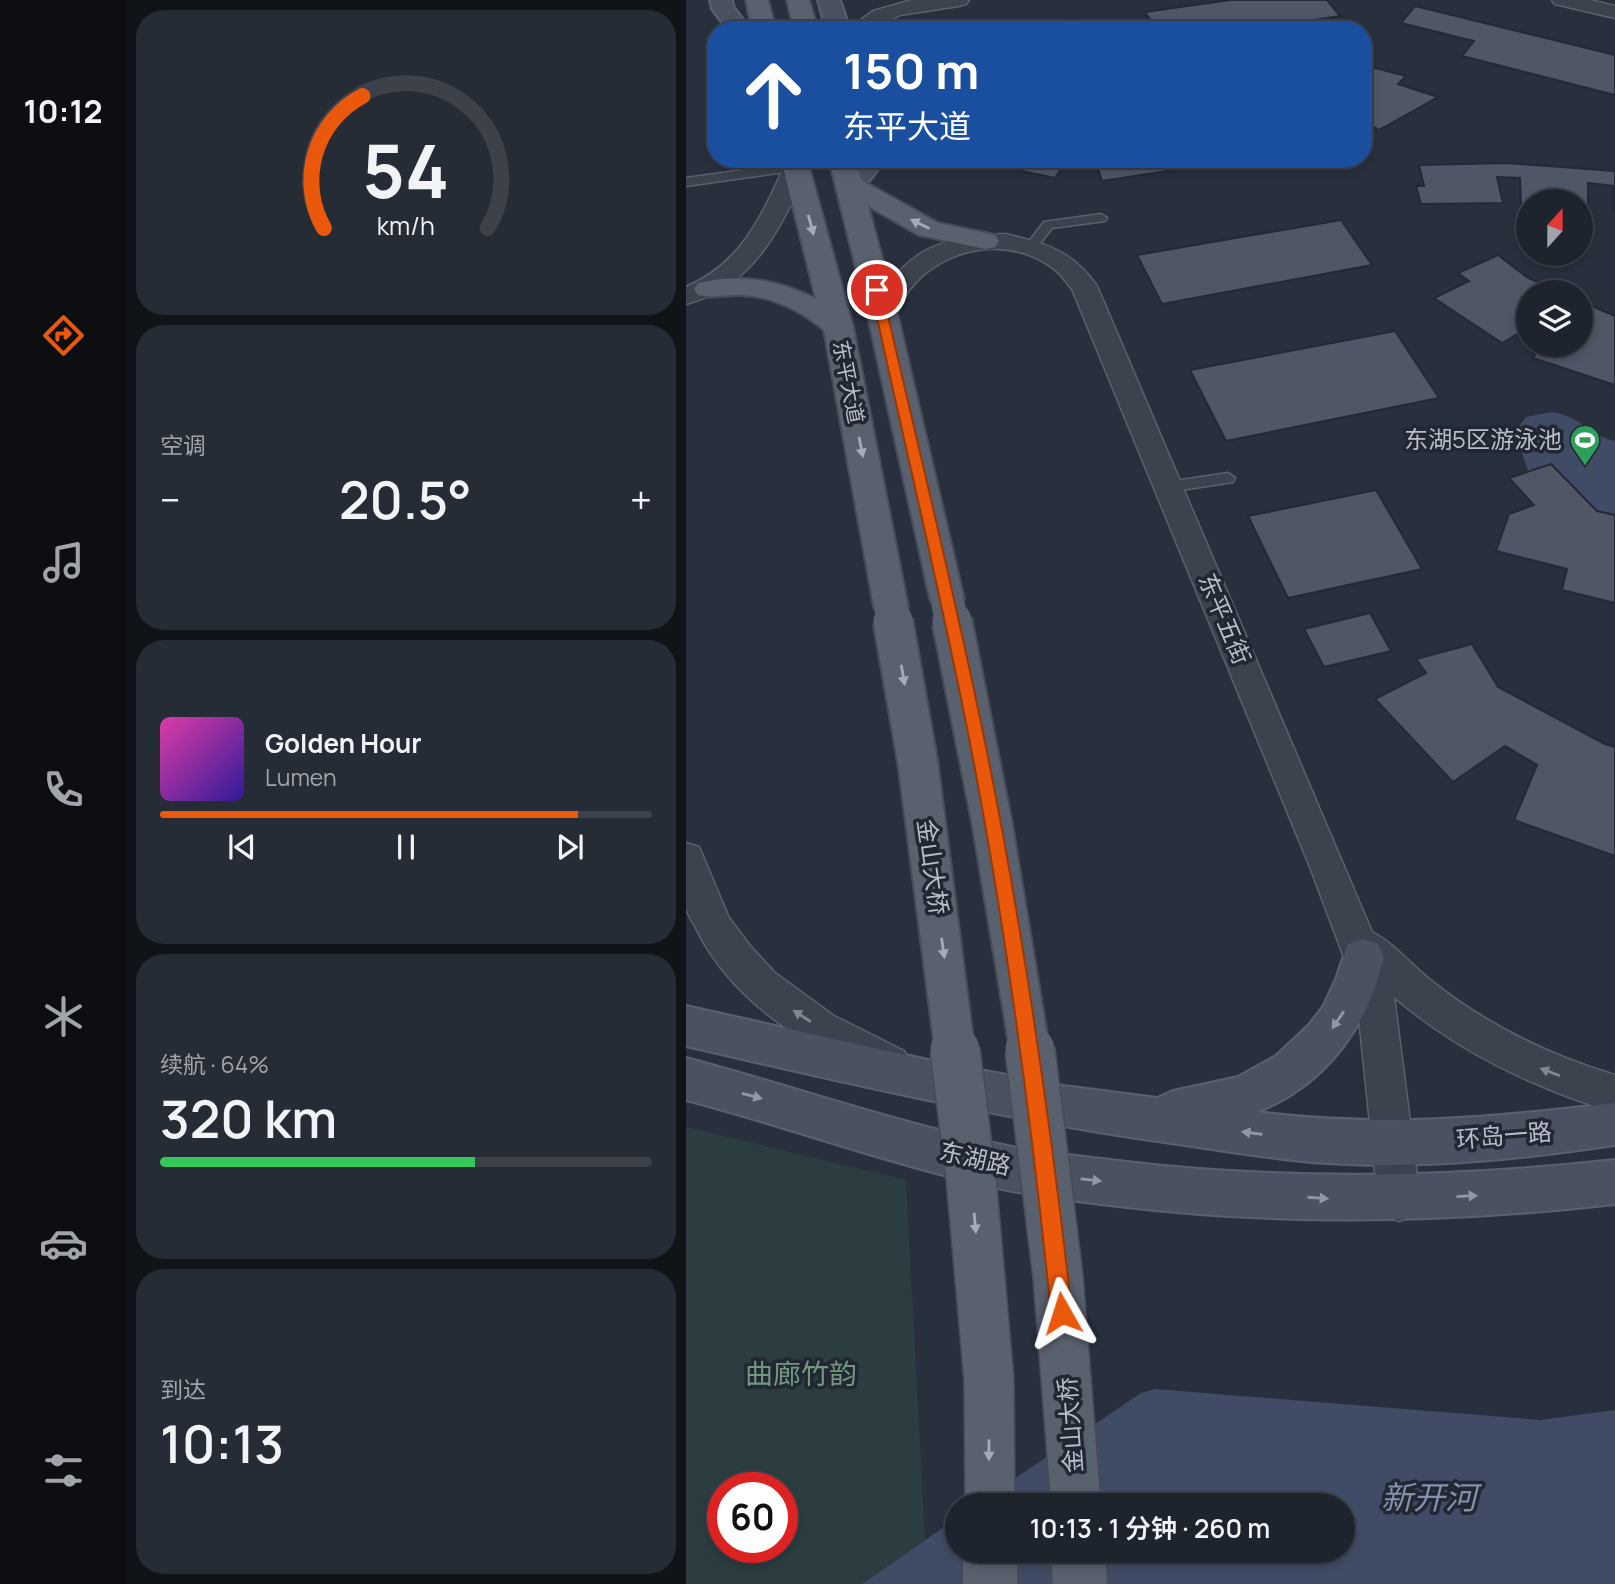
<!DOCTYPE html>
<html lang="zh">
<head>
<meta charset="utf-8">
<style>
	:root { --surface:#1e242e; --page:#262c36; --text:#f1f3f6; --muted:#a1a4aa; --line:#3c414a; --accent:#ea580c }
	body { margin:0; font-family:Manrope,"Noto Sans SC",sans-serif; background:var(--page); color:var(--text); height:100vh; display:flex; flex-direction:column; font-size:26px; white-space:nowrap }
	* { box-sizing:border-box; margin:0 }
	p { font-size:23px; color:var(--muted) }
	.icon { flex:none; width:38px; height:38px; fill:none; stroke:currentColor; stroke-width:2; stroke-linecap:round; stroke-linejoin:round }
	.map { position:relative; flex:1; overflow:hidden }
	.side { display:flex; flex-direction:column; gap:10px; padding:10px; background:#101419; width:560px }
	.side>* { flex:none }
	.hud { position:absolute; left:21px; top:21px; width:665px; height:147px; border-radius:28px; box-shadow:0 4px 10px #0003,0 0 0 2px var(--line); background:#1a4fa0; color:#fff; overflow:hidden }
	.needle { width:46px; rotate:21deg }
	.buttons { position:absolute; left:830px; top:189px; display:grid; gap:14px }
	.buttons a { display:grid; place-items:center; width:77px; height:77px; border-radius:50%; background:var(--surface); box-shadow:0 4px 10px #0003,0 0 0 2px var(--line); font-size:35px }
	.speed { position:absolute; left:21px; top:1472px; display:flex; gap:14px; font-size:35px; font-weight:700; text-align:center }
	.speed>* { display:grid; place-content:center; width:91px; height:91px; border-radius:50%; background:var(--surface); box-shadow:0 4px 10px #0003,0 0 0 2px var(--line); line-height:1 }
	.speed .limit { border:10px solid #d22; background:#fff; color:#111 }
	.pin { position:absolute; display:grid; place-items:center; width:60px; height:60px; color:#fff; margin:-30px; border:4px solid #fff; border-radius:50%; box-shadow:0 2px 7px #0007 }
	.me { position:absolute; width:77px; margin:-38px; rotate:354deg; stroke-linejoin:round; filter:drop-shadow(0 0 5px #0008) }
	.turn { display:flex; align-items:center; gap:24px; height:147px; padding:0 21px; font-size:32px }
	.turn .icon { width:91px; height:91px; stroke-width:2.5 }
	.turn b { display:block; font-size:49px; line-height:60px }
	.big { font-size:52px; font-weight:600; line-height:1.1 }
	.side .tile { flex:1; display:flex; flex-direction:column; justify-content:center; gap:10px; min-width:0; padding:0 24px; border-radius:28px; background:var(--page) }
	.side .dial { align-items:center; gap:0 }
	.dial svg { height:182px; overflow:visible; fill:none; stroke:var(--line); stroke-width:7; stroke-linecap:round; text-anchor:middle }
	.dial text { fill:var(--text); stroke:none }
	.song { display:flex; align-items:center; gap:21px }
	.cover { width:84px; height:84px; border-radius:10px; background:linear-gradient(135deg,hsl(320 70% 55%),hsl(250 70% 35%)) }
	.played { height:7px; border-radius:4px; background:linear-gradient(90deg,var(--accent) 85%,var(--line) 85%) }
	.keys { display:flex; justify-content:space-around; direction:ltr }
	.heat { display:flex; justify-content:space-between; align-items:center; font-size:38px; direction:ltr }
	.charge { height:10px; border-radius:5px; background:linear-gradient(90deg,#34c759 64%,var(--line) 0) }
	.trip { position:absolute; left:259px; top:1493px; width:410px; height:70px; border-radius:35px; background:var(--surface); box-shadow:0 4px 10px #0003,0 0 0 2px var(--line); font-weight:600; line-height:70px; text-align:center }
	main { display:flex; flex:1; min-height:0 }
	.tabs { display:flex; flex-direction:column; width:126px; justify-content:space-around; align-items:center; background:#0c0e12; color:var(--muted) }
	.tabs .icon { width:49px; height:49px }
	.tabs .selected { color:var(--accent) }
	.tabs b { font-size:32px; color:var(--text) }
	.map>svg:first-child { display:block }
	.green { fill:#2b3d40; fill-rule:evenodd }
	.water { fill:#404c65 }
	.building { fill:#4f5666; stroke:#232935; stroke-width:2 }
	.lines { fill:none; stroke-linecap:round; stroke-linejoin:round }
	.lane-casing { stroke:#5a606c; stroke-width:3 }
	.street-casing { stroke:#5a606c; stroke-width:3 }
	.secondary-casing { stroke:#5a606c; stroke-width:4 }
	.primary-casing { stroke:#464b57; stroke-width:4 }
	.lane { fill:#3c424e; fill-rule:evenodd }
	.street { fill:#3c424e; fill-rule:evenodd }
	.secondary { fill:#4b5161; fill-rule:evenodd }
	.primary { fill:#5a616e; fill-rule:evenodd }
	.primary-bridge-far2-casing { stroke:#464b57; stroke-width:34; stroke-linecap:butt }
	.primary-bridge-far1-casing { stroke:#464b57; stroke-width:43; stroke-linecap:butt }
	.primary-bridge-casing { stroke:#464b57; stroke-width:52; stroke-linecap:butt }
	.primary-bridge-far2 { stroke:#5a616e; stroke-width:32 }
	.primary-bridge-far1 { stroke:#5a616e; stroke-width:39 }
	.primary-bridge { stroke:#5a616e; stroke-width:49 }
	.oneway { fill:#a6abb7 }
	.oneway2 { fill:#818692 }
	.oneway3 { fill:#9297a5 }
	.route { fill:#ea580c; stroke:#983908; stroke-width:2 }
	.labels { text-anchor:middle; stroke-width:7; stroke-linejoin:round; paint-order:stroke }
	.far-street-label { font-size:21px; fill:#b9bdc9; stroke:#212733 }
	.poi-label { font-size:24px; fill:#b9bdc9; stroke:#212733; text-anchor:end }
	.street-label { font-size:24px; fill:#b9bdc9; stroke:#212733 }
	.near-park-label { font-size:28px; fill:#72977e; stroke:#212733 }
	.near-water-label { font-size:32px; font-style:italic; fill:#8491ad; stroke:#212733 }
</style>
</head>
<body>
<main>
<nav class="tabs">
<b>10:12</b>
<svg class="icon selected" aria-label="directions" viewBox="0 0 24 24"><path d="M12 3l9 9-9 9-9-9zM9 14v-3h6M13 9l2 2-2 2"/></svg>
<svg class="icon" aria-label="music" viewBox="0 0 24 24"><path d="M9 18V5l10-2v13"/><circle cx="6" cy="18" r="3"/><circle cx="16" cy="16" r="3"/></svg>
<svg class="icon" aria-label="phone" viewBox="0 0 24 24"><path d="M5 4h4l2 5-3 2q2 4 5 5l2-3 5 2v4C11 20 4 13 5 4z"/></svg>
<svg class="icon" aria-label="climate" viewBox="0 0 24 24"><path d="M12 3v18M4 7l16 10M4 17L20 7"/></svg>
<svg class="icon" aria-label="car" viewBox="0 0 24 24"><path d="M5 17H2v-5l4-1 3-4h7l3 4 3 1v5h-3M9 17h6M6 11h13"/><circle cx="7" cy="17" r="2"/><circle cx="17" cy="17" r="2"/></svg>
<svg class="icon" aria-label="filters" viewBox="0 0 24 24"><path d="M4 7h16M4 17h16"/><circle cx="9" cy="7" r="2"/><circle cx="15" cy="17" r="2"/></svg>
</nav>
<section class="side">
<div class="tile dial"><svg viewBox="0 0 100 80">
<path d="M14 69A42 42 0 1 1 86 69"/>
<path d="M14 69A42 42 0 0 1 31 11" stroke="#ea580c"/>
<text x="50" y="56" font-size="32" font-weight="700">54</text>
<text x="50" y="72" font-size="11">km/h</text>
</svg></div>
<div class="tile"><p>空调</p>
<div class="heat"><a>−</a><b class="big">20.5°</b><a>+</a></div>
</div>
<div class="tile">
<div class="song"><i class="cover"></i><div><b>Golden Hour</b><p>Lumen</p></div></div>
<div class="played"></div>
<div class="keys"><svg class="icon" aria-label="previous" viewBox="0 0 24 24"><path d="M18 5L8 12l10 7zM5 5v14"/></svg><svg class="icon" aria-label="pause" viewBox="0 0 24 24"><path d="M8 5v14M16 5v14"/></svg><svg class="icon" aria-label="next" viewBox="0 0 24 24"><path d="M6 5l10 7-10 7zM19 5v14"/></svg></div>
</div>
<div class="tile"><p>续航 · 64%</p><b class="big">320 km</b><div class="charge"></div></div>
<div class="tile"><p>到达</p><b class="big">10:13</b></div>
</section>
<div class="map">
<svg width="929" height="1584" viewBox="0 0 929 1584">
	<rect width="100%" height="100%" fill="#28303e"/>
	<!-- green -->
	<path class="green" d="M0 1127 220 1180 239 1540 176 1584H0ZM37 1488H96V1547H37Z"/>
	<!-- water -->
	<g class="water">
		<path d="M865 412C899 417 900 435 929 441V515L911 511 865 464 842 471 829 432 840 417Z"/>
		<polygon points="469,1389 854,1420 929,1410 929,1584 176,1584 271,1518 271,1550 656,1550 656,1505 290,1505 455,1393"/>
	</g>
	<!-- building -->
	<g class="building">
		<polygon points="544,0 641,0 654,16 562,30 471,30 459,12"/>
		<polygon points="729,6 929,55 929,95 776,56 788,41 715,23"/>
		<polygon points="388,19 394,30 315,30"/>
		<polygon points="678,65 720,76 712,84 752,97 693,130 677,121"/>
		<polygon points="306,159 382,159 369,178 302,164"/>
		<polygon points="409,159 496,159 501,168 416,181"/>
		<polygon points="820,163 929,171 929,211 927,211 927,186 902,183 902,208 894,207 894,201 835,204 834,178 811,177 817,203 735,204 730,186 738,186 733,165"/>
		<polygon points="655,220 686,265 476,304 451,255"/>
		<polygon points="812,255 842,278 874,292 842,292 842,328 816,343 748,298 783,281 772,273"/>
		<polygon points="894,301 929,316 929,385 847,358 855,345 894,345"/>
		<polygon points="709,331 753,398 540,441 504,370"/>
		<polygon points="865,464 911,511 929,515 929,603 876,590 881,569 810,551 823,514 848,505 823,478"/>
		<polygon points="690,490 736,569 602,598 562,516"/>
		<polygon points="684,613 705,651 638,667 618,629"/>
		<polygon points="786,644 812,687 919,744 929,747 929,856 828,820 851,765 819,746 767,782 689,699 740,673 730,659"/>
	</g>
	<g class="lines">
		<!-- lane casing -->
		<g class="lane-casing">
			<g id="lane">
				<polygon points="110,163 114,164 114,170 0,186 0,178"/>
				<polygon points="415,214 421,218 419,221 366,228 348,251 340,251 338,248 358,222"/>
				<polygon points="542,473 549,478 547,482 482,492 475,487 482,482"/>
			</g>
		</g>
		<!-- street casing -->
		<g class="street-casing">
			<g id="street">
				<polygon points="226,0 283,0 280,4 273,6 214,15 185,30 161,30 187,11"/>
				<polygon points="866,0 904,0 929,6 929,18 869,4"/>
				<path d="M110 160 118 162 122 167C96 226 68 287 0 304V287C54 264 75 218 98 167L102 162Z"/>
				<path d="M319 234C359 243 387 251 411 286L686 932C708 943 728 968 748 983 803 1026 862 1055 929 1075V1113C847 1087 774 1053 708 997L734 1200 728 1215 713 1221 698 1215 692 1200 672 1008 665 976 624 867 386 289C380 282 375 274 368 269 324 234 257 247 224 289 216 299 213 312 206 323L197 325 188 323 184 317C214 253 250 236 319 234Z"/>
				<path d="M0 843 13 847 43 918 65 947 89 973 148 1016 218 1051 224 1064 218 1077 204 1082C130 1054 49 1005 12 932 9 925 2 916 0 908 0 891 0 861 0 843Z"/>
			</g>
		</g>
		<!-- secondary casing -->
		<g class="secondary-casing">
			<g id="secondary">
				<polygon points="24,0 46,0 48,8 65,30 42,30 26,9"/>
				<polygon points="132,0 154,0 164,30 140,30"/>
				<path d="M172 159H199C188 175 176 196 155 191L151 185Z"/>
				<path d="M677 939 692 944 698 957C681 1028 639 1085 571 1112 691 1128 809 1118 929 1103V1145C840 1158 750 1168 660 1164 604 1162 548 1152 492 1144 325 1121 164 1084 0 1046V1006L242 1060 378 1086 471 1098 487 1091 552 1077 590 1056 623 1025 637 1007 650 979 662 944Z"/>
				<path d="M0 1058C106 1086 210 1123 317 1145 355 1153 394 1156 432 1161 598 1181 763 1178 929 1160V1204C763 1223 598 1226 432 1206 393 1201 354 1197 316 1189 209 1166 106 1128 0 1100Z"/>
			</g>
		</g>
		<!-- primary casing -->
		<g class="primary-casing">
			<g id="primary">
				<polygon points="60,0 82,0 90,30 66,30"/>
				<polygon points="101,0 123,0 132,30 108,30"/>
				<path d="M95 159H121L167 327 222 607 217 616 205 620 193 616 188 607 138 330C115 311 87 297 57 295 41 294 27 299 12 295L8 289 12 283C53 273 93 280 130 299Z"/>
				<polygon points="143,159 169,159 175,180 252,223 309,235 313,241 309,247 299,249 233,235 182,206 212,317 278,599 273,608 261,612 249,608 244,599 182,317"/>
				<rect x="277" y="1550" width="54" height="34"/>
				<polygon points="365,1550 419,1550 421,1584 367,1584"/>
			</g>
		</g>
		<!-- lane -->
		<use href="#lane" class="lane"/>
		<!-- street -->
		<use href="#street" class="street"/>
		<!-- secondary -->
		<use href="#secondary" class="secondary"/>
		<!-- primary -->
		<use href="#primary" class="primary"/>
		<!-- primary-bridge-far2 casing -->
		<g class="primary-bridge-far2-casing">
			<g id="primary-bridge-far2">
				<polyline points="261,599 266,623"/>
				<polyline points="205,607 208,623"/>
			</g>
		</g>
		<!-- primary-bridge-far1 casing -->
		<g class="primary-bridge-far1-casing">
			<g id="primary-bridge-far1">
				<polyline points="207,621 232,764 269,1052"/>
				<polyline points="266,621 306,823 344,1052"/>
			</g>
		</g>
		<!-- primary-bridge casing -->
		<g class="primary-bridge-casing">
			<g id="primary-bridge">
				<polyline points="269,1050 285,1178 303,1380 304,1505"/>
				<polyline points="344,1050 372,1277 390,1505"/>
			</g>
		</g>
		<!-- primary-bridge-far2 -->
		<use href="#primary-bridge-far2" class="primary-bridge-far2"/>
		<!-- primary-bridge-far1 -->
		<use href="#primary-bridge-far1" class="primary-bridge-far1"/>
		<!-- primary-bridge -->
		<use href="#primary-bridge" class="primary-bridge"/>
	</g>
	<!-- one-way arrows -->
	<defs><path id="oneway-solid" d="M-6-.8H1V-3.2L6.5 0L1 3.2V.8H-6Z" transform="scale(1.75)"/></defs>
	<g class="oneway">
		<use href="#oneway-solid" transform="translate(234 224) rotate(-154)"/>
		<use href="#oneway-solid" transform="translate(125 225) rotate(75)"/>
		<use href="#oneway-solid" transform="translate(175 447) rotate(79)"/>
		<use href="#oneway-solid" transform="translate(217 675) rotate(80)"/>
		<use href="#oneway-solid" transform="translate(257 948) rotate(82)"/>
		<use href="#oneway-solid" transform="translate(289 1223) rotate(85)"/>
		<use href="#oneway-solid" transform="translate(303 1450) rotate(90)"/>
	</g>
	<g class="oneway2">
		<use href="#oneway-solid" transform="translate(116 1016) rotate(-147)"/>
		<use href="#oneway-solid" transform="translate(864 1072) rotate(-159)"/>
	</g>
	<g class="oneway3">
		<use href="#oneway-solid" transform="translate(652 1020) rotate(124)"/>
		<use href="#oneway-solid" transform="translate(66 1096) rotate(15)"/>
		<use href="#oneway-solid" transform="translate(566 1133) rotate(-172)"/>
		<use href="#oneway-solid" transform="translate(405 1180) rotate(6)"/>
		<use href="#oneway-solid" transform="translate(781 1196) rotate(-3)"/>
		<use href="#oneway-solid" transform="translate(632 1198) rotate(4)"/>
	</g>
	<!-- route -->
	<path class="route" d="M191 287 196 290C229 434 265 578 295 723 336 918 364 1116 386 1313L383 1321 376 1323 368 1321 365 1313C345 1116 319 918 280 723 251 578 216 434 185 290Z"/>
	<!-- icons -->
	<defs>
		<g id="stadium-pin" transform="scale(1.575)"><path d="M0 17L-7.5 6A9.5 9.5 0 1 1 7.5 6Z" fill="#2e9e5b" stroke="#212733"/><path d="M0-5a6.5 5 0 1 0 0 10a6.5 5 0 1 0 0-10ZM-3.5-1.8h7v3.6h-7Z" fill="#fff"/></g>
	</defs>
	<g fill-rule="evenodd">
		<use href="#stadium-pin" x="899" y="440"/>
	</g>
	<g class="labels">
		<!-- far-street labels -->
		<g class="far-street-label">
			<text transform="translate(162 382) rotate(79)" y="7">东平大道</text>
		</g>
		<!-- poi labels -->
		<g class="poi-label">
			<text x="876" y="448">东湖5区游泳池</text>
		</g>
		<!-- street labels -->
		<g class="street-label">
			<text transform="translate(538 619) rotate(67)" y="8">东平五街</text>
			<text transform="translate(246 867) rotate(82)" y="8">金山大桥</text>
			<text transform="translate(818 1136) rotate(-5)" y="8">环岛一路</text>
			<text transform="translate(289 1159) rotate(13)" y="8">东湖路</text>
			<text transform="translate(385 1425) rotate(-94)" y="8">金山大桥</text>
		</g>
		<!-- near-park labels -->
		<g class="near-park-label">
			<text x="115" y="1384">曲廊竹韵</text>
		</g>
		<!-- near-water labels -->
		<g class="near-water-label">
			<text x="743" y="1509">新开河</text>
		</g>
	</g>
</svg>
<div class="buttons">
<a><svg class="needle" viewBox="-14 -14 28 28"><path d="M0-13l5 13h-10z" fill="#e53935"/><path d="M0 13l5-13h-10z" fill="#a1a4aa"/></svg></a>
<a><svg class="icon" aria-label="layers" viewBox="0 0 24 24"><path d="M12 4l9 5-9 5-9-5zM3 14l9 5 9-5"/></svg></a>
</div>
<div class="speed"><div class="limit">60</div></div>
<div class="pin" style="left:191px;top:290px;background:#d93025"><svg class="icon" aria-label="arrive" viewBox="0 0 24 24"><path d="M6 21V4h12l-3 4 3 4H6"/></svg></div>
<svg class="me" style="left:376px;top:1313px" viewBox="-20 -20 40 40"><path d="M0-17L14 15 0 8-14 15z" fill="#ea580c" stroke="#fff" stroke-width="4"/></svg>
<div class="trip">10:13 · 1 分钟 · 260 m</div>
<div class="hud">
<div class="turn"><svg class="icon" aria-label="ahead" viewBox="0 0 24 24"><path d="M12 20V5M6 11l6-6 6 6"/></svg><div><b>150 m</b>东平大道</div></div>
</div>
</div>
</main>
</body>
</html>
